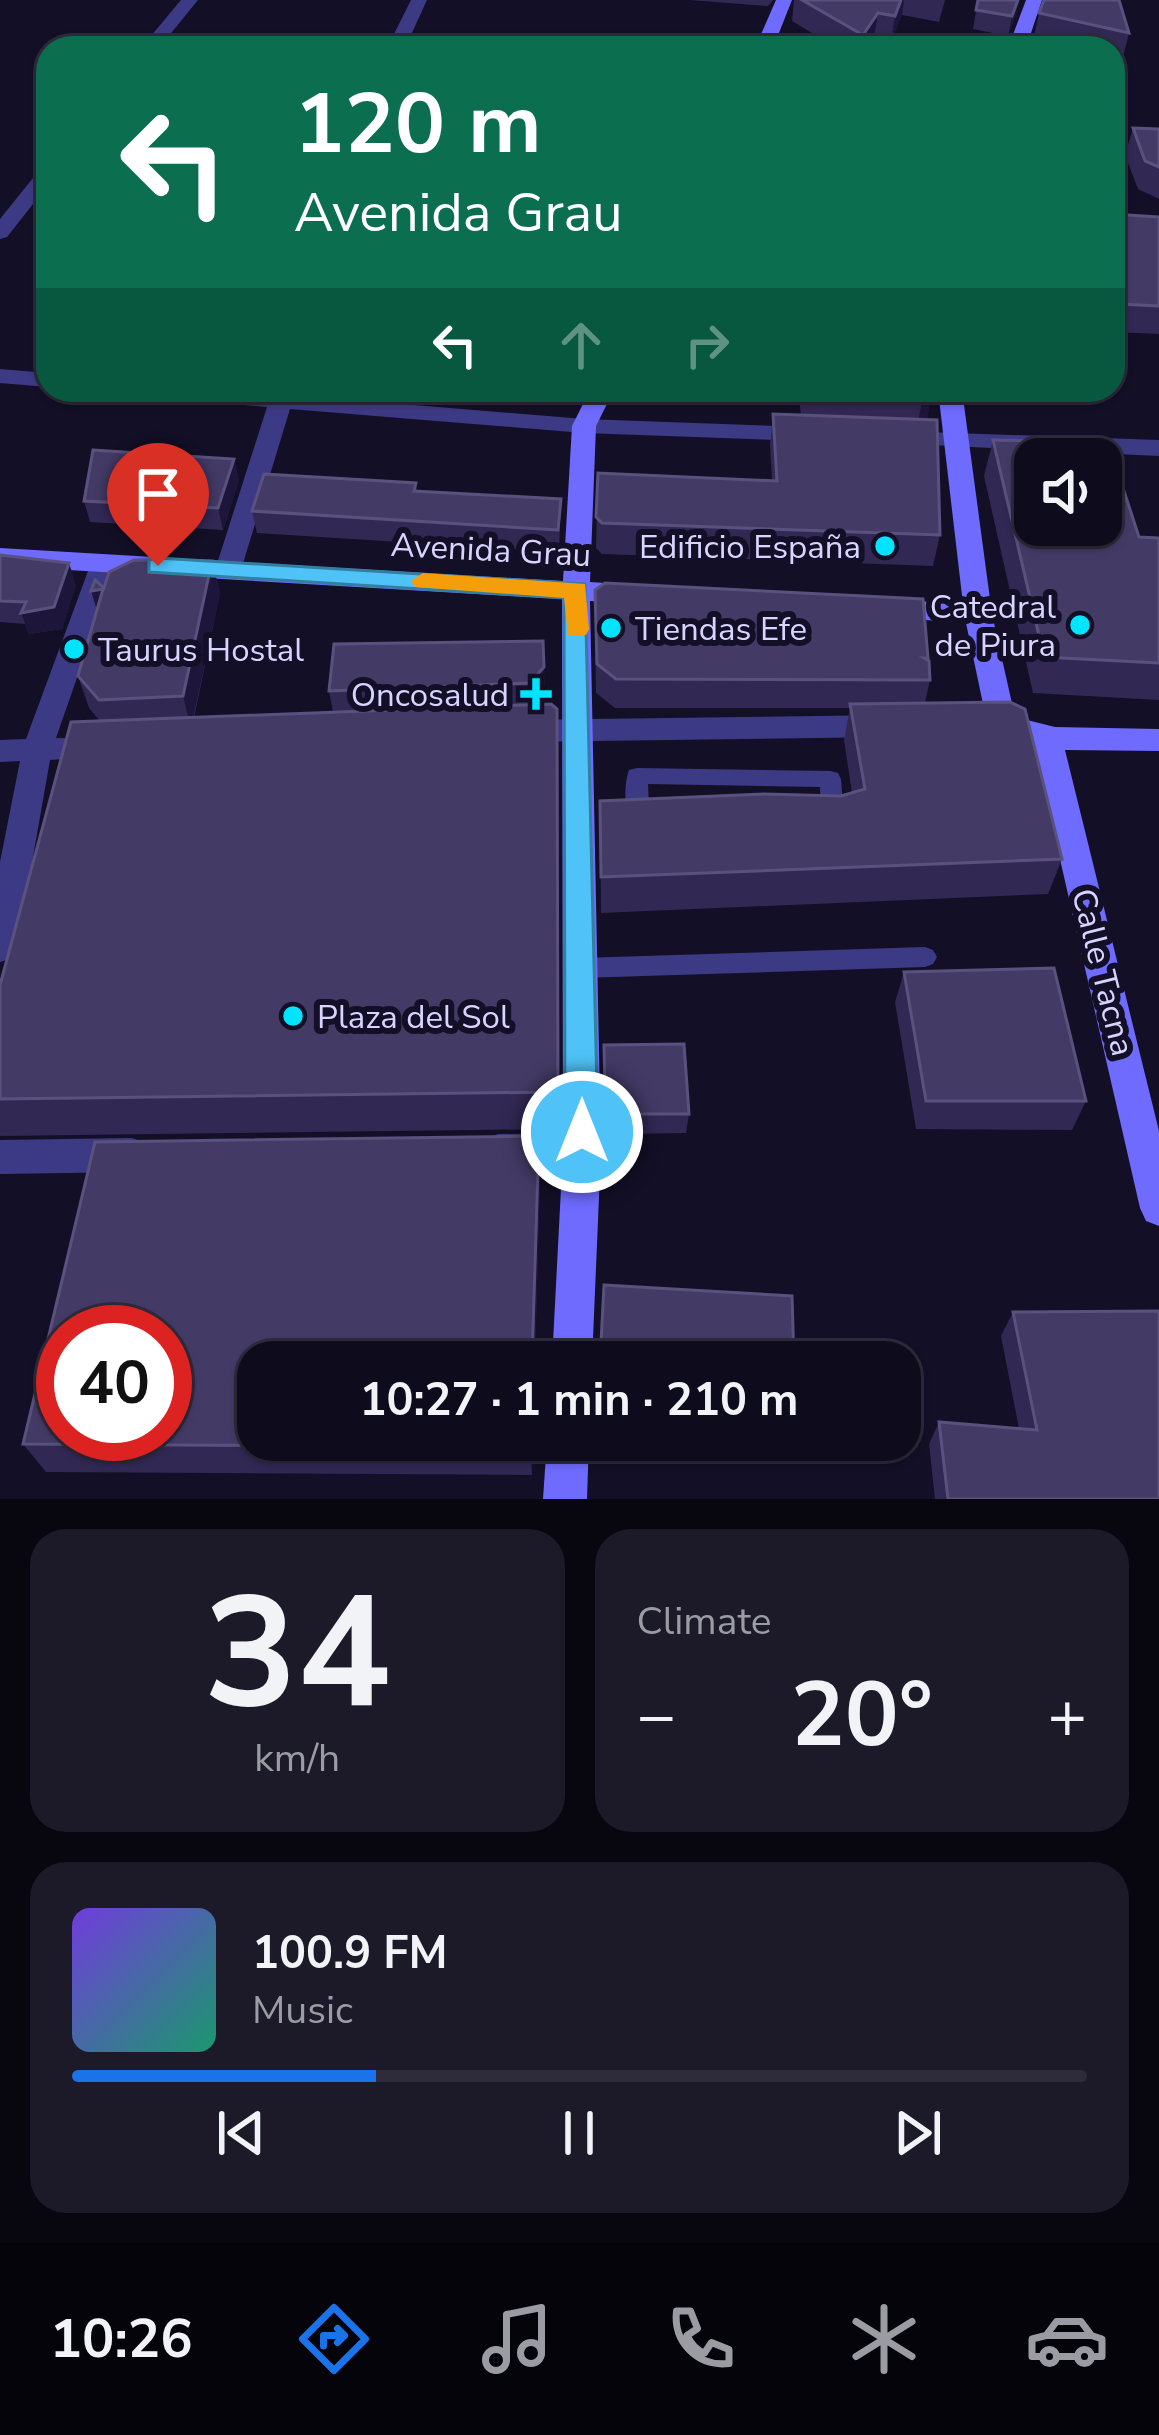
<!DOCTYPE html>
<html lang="en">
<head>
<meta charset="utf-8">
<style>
	:root { --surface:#0e0b1c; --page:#1c1929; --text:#f1f3f6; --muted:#9b9ba3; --line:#2e2b3b; --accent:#1a73e8 }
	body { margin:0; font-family:"Nunito Sans",sans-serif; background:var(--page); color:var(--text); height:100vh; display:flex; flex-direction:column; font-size:45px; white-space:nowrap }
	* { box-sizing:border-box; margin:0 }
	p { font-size:39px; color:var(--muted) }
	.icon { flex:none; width:66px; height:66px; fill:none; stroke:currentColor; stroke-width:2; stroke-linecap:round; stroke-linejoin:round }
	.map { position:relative; height:1499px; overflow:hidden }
	.drawer { display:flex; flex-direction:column; gap:30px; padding:30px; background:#08060f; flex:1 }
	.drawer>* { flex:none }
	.hud { position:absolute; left:36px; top:36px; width:1089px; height:366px; border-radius:36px; box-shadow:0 3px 9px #0004,0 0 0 3px var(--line); background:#0b6e4f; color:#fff; overflow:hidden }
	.fabs { position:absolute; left:1014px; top:438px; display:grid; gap:24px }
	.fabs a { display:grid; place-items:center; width:108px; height:108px; border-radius:24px; background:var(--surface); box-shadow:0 3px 9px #0004,0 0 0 3px var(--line); font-size:60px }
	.speed { position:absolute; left:36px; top:1305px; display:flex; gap:24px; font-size:60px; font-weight:700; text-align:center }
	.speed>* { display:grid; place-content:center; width:156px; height:156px; border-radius:50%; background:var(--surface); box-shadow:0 3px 9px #0004,0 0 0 3px var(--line); line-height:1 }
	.speed .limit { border:18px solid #d22; background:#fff; color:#111 }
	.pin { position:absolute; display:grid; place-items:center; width:102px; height:102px; color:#fff; margin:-123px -51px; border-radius:50% 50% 50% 0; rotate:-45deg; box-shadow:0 0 12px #0007 }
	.pin .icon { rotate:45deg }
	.me { position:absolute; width:132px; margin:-66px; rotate:0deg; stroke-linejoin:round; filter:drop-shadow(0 0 9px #0008) }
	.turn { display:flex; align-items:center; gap:42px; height:252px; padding:0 60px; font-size:54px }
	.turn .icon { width:156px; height:156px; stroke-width:2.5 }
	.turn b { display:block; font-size:84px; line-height:102px }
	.lanes { display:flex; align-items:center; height:114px; padding:0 60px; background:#0003; justify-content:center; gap:60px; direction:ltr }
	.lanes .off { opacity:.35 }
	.big { font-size:90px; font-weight:700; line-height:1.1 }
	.drawer .widget { flex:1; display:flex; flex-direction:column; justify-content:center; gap:18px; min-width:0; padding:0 42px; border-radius:36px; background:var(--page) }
	.drawer .dial { align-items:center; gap:0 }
	.dial b { font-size:156px; line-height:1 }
	.song { display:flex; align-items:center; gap:36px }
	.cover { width:144px; height:144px; border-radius:18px; background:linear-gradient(135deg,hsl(260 70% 55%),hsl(160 70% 35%)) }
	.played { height:12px; border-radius:6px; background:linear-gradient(90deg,var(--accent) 30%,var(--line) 30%) }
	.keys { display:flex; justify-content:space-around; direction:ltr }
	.heat { display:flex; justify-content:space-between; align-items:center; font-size:66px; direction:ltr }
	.drawer .tiles { flex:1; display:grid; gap:30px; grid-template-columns:1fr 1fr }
	.widget:last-child { grid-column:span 2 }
	.trip { position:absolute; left:237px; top:1341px; width:684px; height:120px; border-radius:36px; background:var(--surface); box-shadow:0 3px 9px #0004,0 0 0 3px var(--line); font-weight:700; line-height:120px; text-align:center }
	.tabs { display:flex; height:192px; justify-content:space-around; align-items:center; background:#06040b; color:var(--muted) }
	.tabs .icon { width:84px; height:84px }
	.tabs .on { color:var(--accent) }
	.tabs b { font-size:54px; color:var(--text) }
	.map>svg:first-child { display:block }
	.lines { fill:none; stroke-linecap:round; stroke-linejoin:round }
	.lane { fill:#3d3a85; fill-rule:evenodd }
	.street { fill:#3d3a85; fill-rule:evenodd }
	.secondary { fill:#6f6bff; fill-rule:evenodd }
	.wall { fill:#312854 }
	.shaded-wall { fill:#1d163a }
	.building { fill:#433a66; stroke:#5a527e; stroke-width:3; fill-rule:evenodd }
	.route { fill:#4fc3f7; stroke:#337fa1; stroke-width:3 }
	.slow { fill:#f59e0b }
	.poi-dot { fill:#00e5ff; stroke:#130f26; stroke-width:4.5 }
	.labels { text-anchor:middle; stroke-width:12; stroke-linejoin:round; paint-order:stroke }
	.poi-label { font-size:33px; fill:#d9d4ff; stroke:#130f26; text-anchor:end }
	.street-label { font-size:33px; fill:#d9d4ff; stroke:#130f26 }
</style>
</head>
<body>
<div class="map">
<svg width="1159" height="1499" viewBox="0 0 1159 1499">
	<rect width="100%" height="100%" fill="#130f26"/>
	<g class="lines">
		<!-- lane -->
		<g class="lane">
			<path d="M637 768 830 771 838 773 841 779 844 820 841 826 833 828 638 822 630 820C624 808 624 783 629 770ZM648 784 820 787 821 811 649 806Z"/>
			<polygon points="925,947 933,950 937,957 933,964 925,967 580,978 572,975 568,968 572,961 580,958"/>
		</g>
		<!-- street -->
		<g class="street">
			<polygon points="181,0 198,0 159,48 141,48"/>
			<polygon points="411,0 427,0 405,48 387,48"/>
			<polygon points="48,166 48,185 7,237 0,239 0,219 41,168"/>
			<polygon points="0,369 48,373 48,387 0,383"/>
			<polygon points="143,390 296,390 294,395 584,419 807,427 819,434 807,441 584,433 290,409 241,570 228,579 215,570 267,407 155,397"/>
			<polygon points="897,431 1159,440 1159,456 888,443 885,438"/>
			<polygon points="104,554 117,563 56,738 114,739 118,747 114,755 50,760 17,948 12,958 0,962 0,862 20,761 0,762 0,740 26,739 91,563"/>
			<polygon points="888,715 898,718 903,726 898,734 888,737 516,742 506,739 501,731 506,723 516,720"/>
			<polygon points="582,1133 595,1138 601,1150 595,1162 582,1167 498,1168 485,1163 479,1151 485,1139 498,1134"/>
			<polygon points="132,1138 145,1143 151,1155 145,1167 132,1172 0,1174 0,1140"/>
		</g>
		<!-- secondary -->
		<g class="secondary">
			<polygon points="776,0 792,0 773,48 755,48"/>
			<polygon points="1026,0 1042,0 1026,48 1008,48"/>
			<polygon points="590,390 614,390 596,426 590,582 635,585 649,594 635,603 590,601 601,1150 592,1362 552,1362 563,1150 562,599 0,566 0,548 563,581 572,426"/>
			<polygon points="938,390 962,390 992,614 1015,717 1055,727 1159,729 1159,751 1065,750 1159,1131 1159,1226 1146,1221 1140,1208 1034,746 1006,738 987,723 966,623 886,617 872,608 886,599 963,604"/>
			<polygon points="547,1440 589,1440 587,1499 543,1499"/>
		</g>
	</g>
	<!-- wall -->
	<g class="wall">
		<polygon points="689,0 773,0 768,6"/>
		<polygon points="794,0 945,0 939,22 902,15 891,41 874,38 868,48 837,48 792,21"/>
		<polygon points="978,0 1017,11 1008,36 973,29"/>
		<polygon points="1039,13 1129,33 1122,61 1113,59 1113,48 1065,48 1033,41"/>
		<polygon points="1133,128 1159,129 1159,199 1138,189 1125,155"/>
		<polygon points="1113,214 1159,217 1159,334 1113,332"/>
		<polygon points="798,390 931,390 927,419 925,420 940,535 933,566 602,554 596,548 598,473 772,481 770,445 773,414 801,415"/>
		<polygon points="993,440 1139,537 1159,538 1159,700 1033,693 984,476"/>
		<polygon points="234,459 239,481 223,530 90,522 84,501"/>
		<polygon points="416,483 417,491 561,499 559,552 257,533 252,511"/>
		<polygon points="0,555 76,585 62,629 29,634 25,624 0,622"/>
		<polygon points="212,561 220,593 194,718 333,712 329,691 543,641 545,699 540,704 551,704 558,1129 0,1136 0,985 100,721 89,708 78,676 104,588"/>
		<polygon points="595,619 928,658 930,680 925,703 1062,859 1048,894 601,913 600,801 841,796 852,793 844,740 850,708 615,708 596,693"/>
		<polygon points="904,972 1086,1101 1072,1130 916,1129 895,1002"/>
		<polygon points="604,1045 689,1114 686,1133 631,1134 605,1108"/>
		<polygon points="540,1172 532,1475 46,1472 23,1444"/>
		<polygon points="1013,1312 1159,1499 935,1499 929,1444 939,1422 1019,1429 1001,1336"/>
	</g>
	<!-- shaded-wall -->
	<g class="shaded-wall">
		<polygon points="901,0 904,0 902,15 891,41 895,16"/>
		<polygon points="1018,0 1017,11 1008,36 1012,16"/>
		<polygon points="878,13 874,38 868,48 861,48 863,35"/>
		<polygon points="931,390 933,390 927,419 917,427 923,396"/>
		<polygon points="234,459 239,481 223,530 218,508"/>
		<polygon points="212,561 220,593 191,728 183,696"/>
		<polygon points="69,563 76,585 62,629 29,634 21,613"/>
		<polygon points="103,589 101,623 91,591"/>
		<polygon points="544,667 545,699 531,714 530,683"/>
		<polygon points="539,1136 540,1172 535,1362 532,1362"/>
		<polygon points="530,1440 533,1440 532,1475 530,1447"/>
	</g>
	<!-- building -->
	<g class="building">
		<polygon points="802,0 901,0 895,16 878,13 863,35"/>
		<polygon points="978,0 1018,0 1012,16 976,10"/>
		<polygon points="1044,0 1119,0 1129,33 1039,13"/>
		<polygon points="1133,128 1159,129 1159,167 1145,161"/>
		<polygon points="1113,214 1159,217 1159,306 1120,304 1113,267"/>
		<polygon points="806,390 931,390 923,396 806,392"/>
		<polygon points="773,414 937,420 940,535 602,523 596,517 598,473 777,481"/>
		<path d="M993 440 1108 442 1139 537 1159 538V663L1044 657ZM1035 459H1101V525H1035Z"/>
		<polygon points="93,450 234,459 218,508 84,501"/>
		<polygon points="264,474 416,483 414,491 561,499 558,530 252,511"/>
		<polygon points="0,555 69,563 54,607 21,613 26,602 0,601"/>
		<polygon points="134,560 212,561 183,696 99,700 78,676 103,589 91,591 95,580 104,588 109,572"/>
		<polygon points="605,583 923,599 928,658 924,658 929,661 930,680 616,679 597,664 595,590"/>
		<polygon points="543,641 544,667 530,683 329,691 334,644"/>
		<polygon points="1010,702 1025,709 1062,859 601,877 600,801 764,794 841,796 865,789 850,704"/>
		<polygon points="551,704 557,709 558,1092 0,1099 0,985 71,722"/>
		<polygon points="1054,968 1086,1101 926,1101 904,972"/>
		<polygon points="684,1044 689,1114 632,1114 605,1088 604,1045"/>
		<path d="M539 1136 532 1362H258V1440H530V1447L23 1444 95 1142ZM63 1332H165V1434H63Z"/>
		<polygon points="604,1285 792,1296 794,1362 600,1362"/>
		<polygon points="1159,1311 1159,1499 948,1499 939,1422 1037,1430 1013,1312"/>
	</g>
	<!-- route -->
	<polygon class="route" points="158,558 585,584 598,1132 594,1142 582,1147 570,1142 565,1132 564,598 149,572 149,560"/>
	<!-- slow -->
	<polygon class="slow" points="423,573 585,584 589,629 586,635 568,635 564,598 415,587 411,581"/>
	<!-- markers -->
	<g class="poi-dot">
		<circle cx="885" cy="546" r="12"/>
		<circle cx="1080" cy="625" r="12"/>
		<circle cx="611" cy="628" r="12"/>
		<circle cx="74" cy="649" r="12"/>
		<path d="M530 676h12v12h12v12h-12v12h-12v-12h-12v-12h12z"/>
		<circle cx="293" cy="1016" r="12"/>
	</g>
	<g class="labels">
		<!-- poi labels -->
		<g class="poi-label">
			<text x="861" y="558">Edificio España</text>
			<text x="1056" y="618">Catedral<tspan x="1056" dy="38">de Piura</tspan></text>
			<text x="635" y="640" text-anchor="start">Tiendas Efe</text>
			<text x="98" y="661" text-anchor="start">Taurus Hostal</text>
			<text x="509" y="706">Oncosalud</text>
			<text x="317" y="1028" text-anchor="start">Plaza del Sol</text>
		</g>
		<!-- street labels -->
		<g class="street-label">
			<text transform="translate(491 549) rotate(3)" y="12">Avenida Grau</text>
			<text transform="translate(1104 972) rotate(76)" y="12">Calle Tacna</text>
		</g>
	</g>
</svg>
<div class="fabs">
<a><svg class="icon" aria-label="sound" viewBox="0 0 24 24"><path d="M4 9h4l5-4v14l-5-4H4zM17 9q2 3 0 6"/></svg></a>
</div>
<div class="speed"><div class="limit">40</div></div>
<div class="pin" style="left:158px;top:566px;background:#d93025"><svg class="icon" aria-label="arrive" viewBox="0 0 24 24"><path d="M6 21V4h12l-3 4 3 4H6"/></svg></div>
<svg class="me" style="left:582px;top:1132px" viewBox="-20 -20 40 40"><circle r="17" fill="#4fc3f7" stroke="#fff" stroke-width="3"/><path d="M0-11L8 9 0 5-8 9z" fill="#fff"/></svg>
<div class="trip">10:27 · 1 min · 210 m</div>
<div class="hud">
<div class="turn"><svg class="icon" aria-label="left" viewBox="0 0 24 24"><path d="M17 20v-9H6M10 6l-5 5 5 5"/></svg><div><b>120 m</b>Avenida Grau</div></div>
<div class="lanes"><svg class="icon" aria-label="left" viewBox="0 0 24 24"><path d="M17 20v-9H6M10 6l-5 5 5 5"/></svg><svg class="icon off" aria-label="ahead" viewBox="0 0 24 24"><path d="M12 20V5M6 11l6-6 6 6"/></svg><svg class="icon off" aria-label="right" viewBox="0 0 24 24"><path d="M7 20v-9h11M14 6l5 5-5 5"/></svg></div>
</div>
</div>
<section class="drawer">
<div class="tiles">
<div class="widget dial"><b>34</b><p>km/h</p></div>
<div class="widget"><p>Climate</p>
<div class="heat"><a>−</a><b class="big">20°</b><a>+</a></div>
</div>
<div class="widget">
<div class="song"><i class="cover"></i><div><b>100.9 FM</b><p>Music</p></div></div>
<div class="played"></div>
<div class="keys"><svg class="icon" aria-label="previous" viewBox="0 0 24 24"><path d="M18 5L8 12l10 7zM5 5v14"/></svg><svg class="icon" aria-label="pause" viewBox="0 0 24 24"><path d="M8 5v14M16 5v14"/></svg><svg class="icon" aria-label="next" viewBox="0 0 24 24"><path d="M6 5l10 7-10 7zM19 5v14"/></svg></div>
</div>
</div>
</section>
<nav class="tabs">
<b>10:26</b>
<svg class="icon on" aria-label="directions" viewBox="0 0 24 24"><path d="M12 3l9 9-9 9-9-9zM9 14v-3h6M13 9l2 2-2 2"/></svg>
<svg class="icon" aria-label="music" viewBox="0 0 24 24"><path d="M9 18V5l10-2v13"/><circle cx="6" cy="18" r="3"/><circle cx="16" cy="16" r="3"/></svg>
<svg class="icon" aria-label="phone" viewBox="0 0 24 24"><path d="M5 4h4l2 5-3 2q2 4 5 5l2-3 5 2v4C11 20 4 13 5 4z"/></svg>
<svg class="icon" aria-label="climate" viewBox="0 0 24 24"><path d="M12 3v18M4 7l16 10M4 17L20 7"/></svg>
<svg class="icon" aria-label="car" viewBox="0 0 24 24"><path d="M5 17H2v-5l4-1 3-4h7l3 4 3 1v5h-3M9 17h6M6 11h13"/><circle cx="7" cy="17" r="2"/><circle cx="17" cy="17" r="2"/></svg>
</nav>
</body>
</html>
